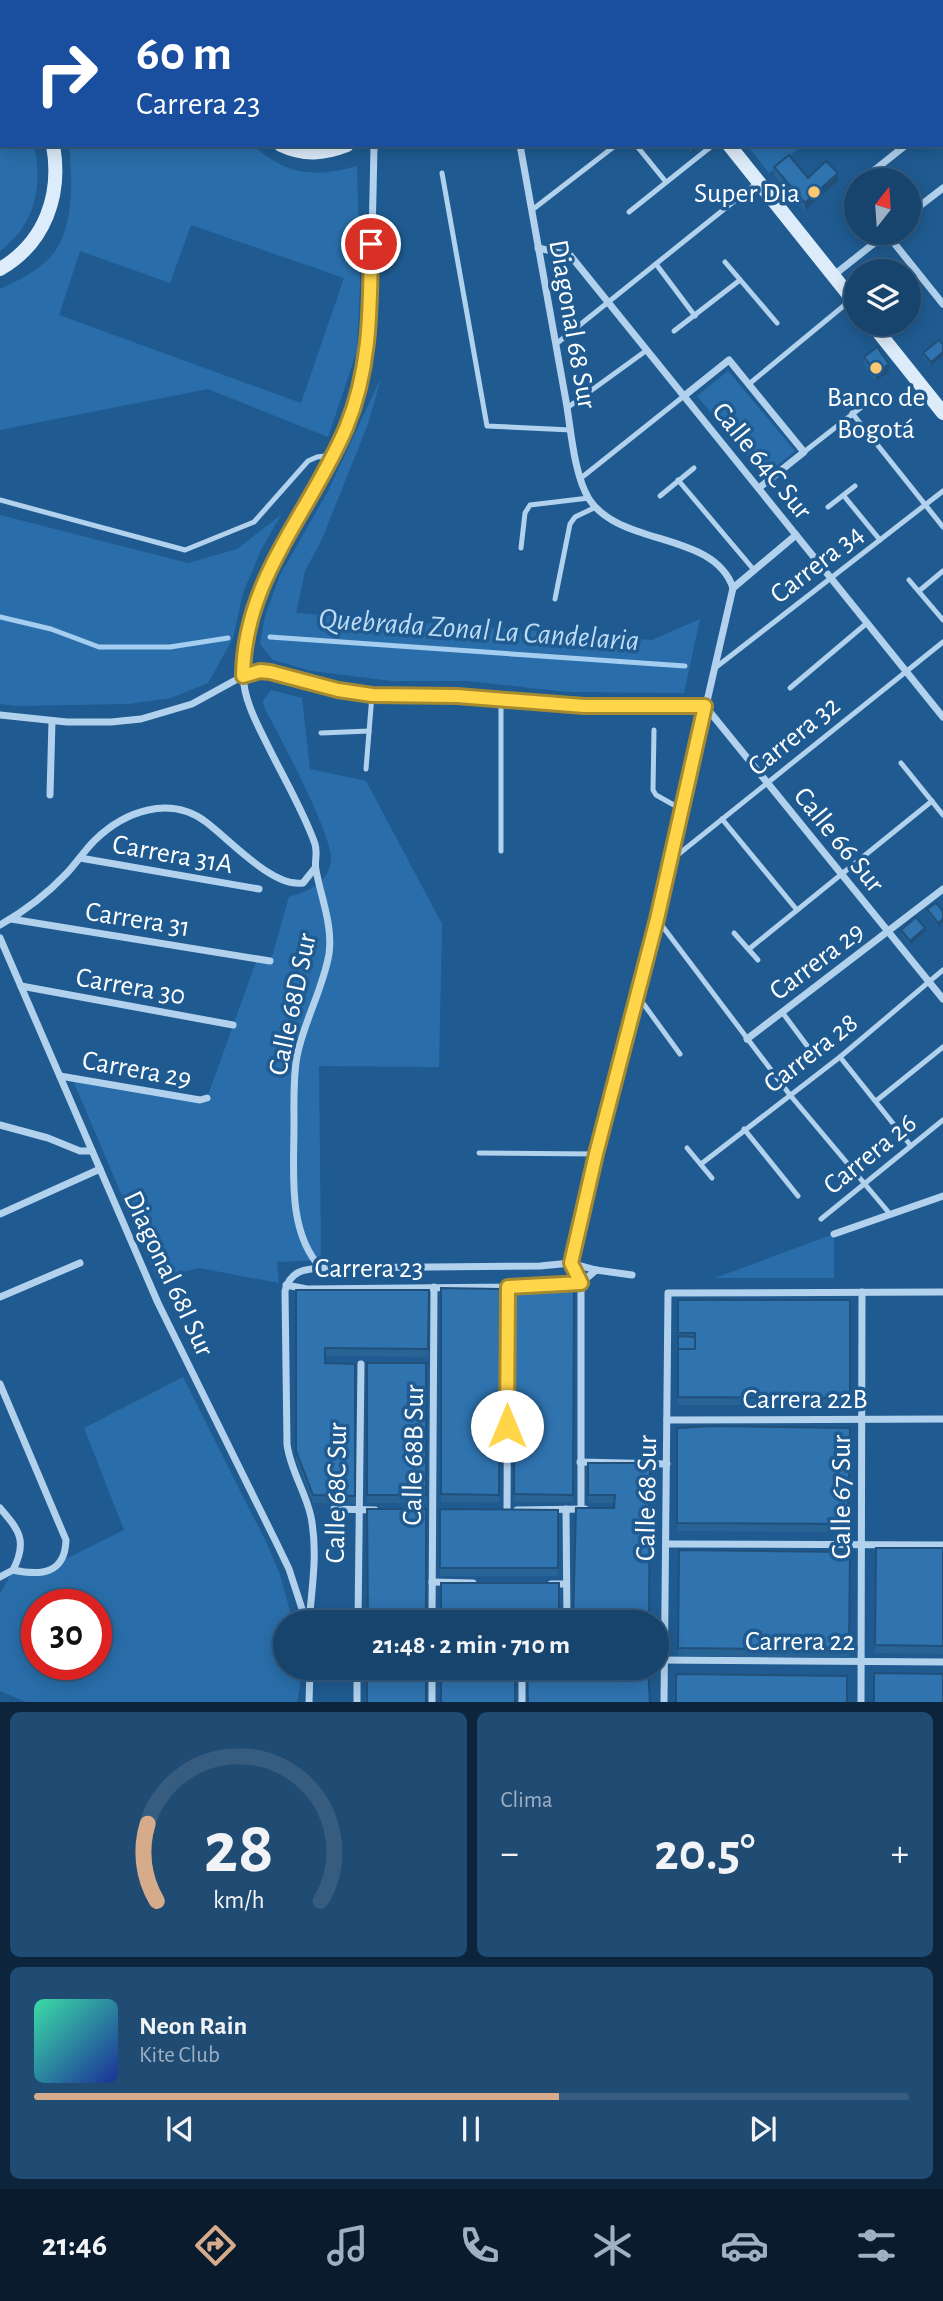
<!DOCTYPE html>
<html lang="es">
<head>
<meta charset="utf-8">
<style>
	:root { --surface:#17446d; --page:#204b72; --text:#f1f3f6; --muted:#9eb0c2; --line:#365c80; --accent:#d6ab8b }
	body { margin:0; font-family:"Alegreya Sans",sans-serif; background:var(--page); color:var(--text); height:100vh; display:flex; flex-direction:column; font-size:26px; white-space:nowrap }
	* { box-sizing:border-box; margin:0 }
	p { font-size:23px; color:var(--muted) }
	.icon { flex:none; width:38px; height:38px; fill:none; stroke:currentColor; stroke-width:2; stroke-linecap:round; stroke-linejoin:round }
	.map { position:relative; height:1702px; overflow:hidden }
	.sheet { display:flex; flex-direction:column; gap:10px; padding:10px; background:#0d253c; flex:1 }
	.sheet>* { flex:none }
	.top-card { position:absolute; left:0px; top:0px; width:943px; height:147px; box-shadow:0 4px 18px #0003,0 0 0 2px var(--line); background:#1a4fa0; color:#fff; overflow:hidden }
	.needle { width:46px; rotate:17deg }
	.buttons { position:absolute; left:844px; top:168px; display:grid; gap:14px }
	.buttons a { display:grid; place-items:center; width:77px; height:77px; border-radius:50%; background:var(--surface); box-shadow:0 4px 18px #0003,0 0 0 2px var(--line); font-size:35px }
	.speed { position:absolute; left:21px; top:1589px; display:flex; gap:14px; font-size:35px; font-weight:700; text-align:center }
	.speed>* { display:grid; place-content:center; width:91px; height:91px; border-radius:50%; background:var(--surface); box-shadow:0 4px 18px #0003,0 0 0 2px var(--line); line-height:1 }
	.speed .limit { border:10px solid #d22; background:#fff; color:#111 }
	.pin { position:absolute; display:grid; place-items:center; width:60px; height:60px; color:#fff; margin:-30px; border:4px solid #fff; border-radius:50%; box-shadow:0 2px 7px #0007 }
	.me { position:absolute; width:77px; margin:-38px; rotate:0deg; stroke-linejoin:round; filter:drop-shadow(0 0 5px #0008) }
	.turn { display:flex; align-items:center; gap:24px; height:147px; padding:0 21px; font-size:32px }
	.turn .icon { width:91px; height:91px; stroke-width:2.5 }
	.turn b { display:block; font-size:49px; line-height:60px }
	.big { font-size:52px; font-weight:600; line-height:1.1 }
	.sheet .tile { flex:1; display:flex; flex-direction:column; justify-content:center; gap:10px; min-width:0; padding:0 24px; border-radius:10px; background:var(--page) }
	.sheet .dial { align-items:center; gap:0 }
	.dial svg { height:182px; overflow:visible; fill:none; stroke:var(--line); stroke-width:7; stroke-linecap:round; text-anchor:middle }
	.dial text { fill:var(--text); stroke:none }
	.song { display:flex; align-items:center; gap:21px }
	.cover { width:84px; height:84px; border-radius:10px; background:linear-gradient(135deg,hsl(160 70% 55%),hsl(230 70% 35%)) }
	.played { height:7px; border-radius:4px; background:linear-gradient(90deg,var(--accent) 60%,var(--line) 60%) }
	.keys { display:flex; justify-content:space-around; direction:ltr }
	.heat { display:flex; justify-content:space-between; align-items:center; font-size:38px; direction:ltr }
	.sheet .tiles { flex:1; display:grid; gap:10px; grid-template-columns:1fr 1fr }
	.tile:last-child { grid-column:span 2 }
	.trip { position:absolute; left:273px; top:1610px; width:396px; height:70px; border-radius:35px; background:var(--surface); box-shadow:0 4px 18px #0003,0 0 0 2px var(--line); font-weight:600; line-height:70px; text-align:center }
	.dock { display:flex; height:112px; justify-content:space-around; align-items:center; background:#091b2c; color:var(--muted) }
	.dock .icon { width:49px; height:49px }
	.dock .selected { color:var(--accent) }
	.dock b { font-size:32px; color:var(--text) }
	.map>svg:first-child { display:block }
	.green { fill:#296eaa; fill-rule:evenodd }
	.lines { fill:none; stroke-linecap:round; stroke-linejoin:round }
	.stream { stroke:#a4cdef; stroke-width:5 }
	.lane { stroke:#b1d1ed; stroke-width:5 }
	.street { stroke:#b1d1ed; stroke-width:7 }
	.secondary { stroke:#ddecfa; stroke-width:14 }
	.wall { fill:#286396 }
	.shaded-wall { fill:#21507a }
	.building { fill:#2f73af; stroke:#21507a; stroke-width:2 }
	.route-casing { stroke:#a68a30; stroke-width:18 }
	.route { stroke:#ffd54a; stroke-width:12 }
	.poi-dot { fill:#fbc771; stroke:#1f5b91; stroke-width:2.5 }
	.labels { text-anchor:middle; stroke-width:7; stroke-linejoin:round; paint-order:stroke }
	.poi-label { font-size:28px; fill:#fff; stroke:#1f5b91; text-anchor:end }
	.street-label { font-size:28px; fill:#fff; stroke:#1f5b91 }
	.water-label { font-size:30px; font-style:italic; fill:#bddbf4; stroke:#1f5b91 }
</style>
</head>
<body>
<div class="map">
<svg width="943" height="1703" viewBox="0 0 943 1703">
	<rect width="100%" height="100%" fill="#1f5b91"/>
	<!-- green -->
	<g class="green">
		<path d="M0 0H24L2 2V145H34C43 187 35 225 0 251Z"/>
		<path d="M69 145H253C285 175 316 178 357 166L360 283 357 351 328 437 208 389 0 430V289C22 279 49 266 60 243 74 213 72 176 69 145ZM191 225 344 278 301 403 59 315 80 251 170 283Z"/>
		<polygon points="747,145 803,145 769,173"/>
		<polygon points="728,371 795,451 764,476 697,396"/>
		<polygon points="381,378 368,424 322,539 305,571 296,613 652,640 700,619 684,693 567,692 467,681 392,681 312,671 273,660 260,644 265,616 280,575 328,491"/>
		<polygon points="0,515 188,563 237,549 281,515 261,550 243,593 233,638 208,683 171,698 128,704 16,706 0,704"/>
		<path d="M271 690 302 698 310 769 366 781 442 924 439 1067 319 1066 321 1260 277 1262 279 1283 199 1268 157 1278 72 1078 207 1098 257 959 271 960 289 897C308 891 328 884 331 861 334 837 278 733 264 707L263 701Z"/>
		<polygon points="834,1234 834,1278 715,1278"/>
		<path d="M183 1377 267 1544 280 1575 293 1622H285V1668H300V1687L297 1702 28 1703 0 1691V1594L13 1570 37 1573 124 1530 84 1428ZM37 1605H96V1664H37Z"/>
	</g>
	<g class="lines">
		<!-- stream -->
		<g class="stream">
			<polyline points="0,617 51,629 99,647 170,647 228,638"/>
			<polyline points="270,637 685,666"/>
		</g>
		<!-- lane -->
		<g class="lane">
			<polyline points="636,145 666,182"/>
			<polyline points="442,173 487,426 571,430"/>
			<polyline points="532,210 616,145"/>
			<polyline points="629,212 713,145"/>
			<polyline points="725,262 777,323"/>
			<polyline points="656,264 695,316"/>
			<polyline points="674,331 740,280"/>
			<polyline points="556,344 758,182"/>
			<polyline points="749,384 852,299"/>
			<polyline points="567,408 647,350"/>
			<polyline points="852,413 943,527"/>
			<polyline points="804,452 868,402"/>
			<polyline points="581,478 684,396"/>
			<polyline points="678,480 754,570"/>
			<polyline points="660,496 694,468"/>
			<polyline points="844,496 880,540"/>
			<polyline points="0,500 185,550 254,522 308,461 317,457 333,455"/>
			<polyline points="828,507 855,486"/>
			<polyline points="521,548 525,513 530,505 589,498"/>
			<polyline points="909,580 943,620"/>
			<polyline points="919,591 943,571"/>
			<polyline points="555,599 570,524 575,517 596,507"/>
			<polyline points="715,668 943,491"/>
			<polyline points="790,688 867,623"/>
			<polyline points="654,730 653,790 656,795 681,809"/>
			<polyline points="321,733 369,731"/>
			<polyline points="901,763 943,815"/>
			<polyline points="366,769 372,695"/>
			<polyline points="722,819 797,910"/>
			<polyline points="501,851 501,700"/>
			<polyline points="670,861 943,642"/>
			<polyline points="657,919 790,1095 890,1214"/>
			<polyline points="734,933 758,960"/>
			<polyline points="749,949 932,801"/>
			<polyline points="637,995 680,1054"/>
			<polyline points="782,1012 814,1055"/>
			<polyline points="840,1057 911,1146"/>
			<polyline points="876,1101 943,1047"/>
			<polyline points="744,1129 798,1196"/>
			<polyline points="687,1148 712,1178"/>
			<polyline points="479,1153 596,1154"/>
			<polyline points="701,1164 840,1057 943,970"/>
			<polyline points="821,1219 943,1120"/>
		</g>
		<!-- street -->
		<g class="street">
			<polyline points="703,0 704,2"/>
			<polyline points="773,0 774,2"/>
			<polyline points="849,0 850,2"/>
			<polyline points="566,2 568,0"/>
			<polyline points="804,2 807,0"/>
			<polyline points="893,2 895,0"/>
			<polyline points="942,115 943,117"/>
			<path d="M520 145C536 231 551 316 566 401 571 430 574 475 589 499 620 547 714 531 733 588"/>
			<polyline points="862,180 906,145"/>
			<polyline points="856,186 856,194"/>
			<polyline points="908,215 943,188"/>
			<polyline points="886,233 943,304"/>
			<polyline points="538,248 570,255 943,717"/>
			<polyline points="834,275 887,233"/>
			<polyline points="684,396 729,360 804,452 759,488"/>
			<polyline points="733,588 796,535"/>
			<polyline points="0,715 67,722 111,722 141,719 192,704 243,676 260,671 338,690 372,695 457,696 552,705 602,707 705,706 943,999"/>
			<polyline points="50,795 52,721"/>
			<polyline points="80,858 259,889"/>
			<polyline points="11,919 270,961"/>
			<path d="M0 925C25 911 48 893 67 873 77 862 85 850 95 840 125 811 170 795 206 822 230 840 273 888 303 883L315 868"/>
			<polyline points="0,938 158,1303 277,1544 289,1569 303,1612 309,1622"/>
			<polyline points="21,986 233,1025"/>
			<polyline points="747,1039 943,889"/>
			<polyline points="60,1076 200,1100 207,1098"/>
			<polyline points="0,1125 48,1138 80,1151 92,1151"/>
			<polyline points="0,1214 100,1169"/>
			<polyline points="834,1234 943,1196"/>
			<polyline points="571,1263 596,1154 657,919 733,588"/>
			<polyline points="571,1263 581,1283 581,1509"/>
			<path d="M321 1268C287 1232 294 1171 294 1125 294 1102 293 1078 297 1056 304 1021 323 989 329 954 333 925 321 898 316 870 314 862 318 854 315 844 303 810 283 777 267 744 256 722 244 700 243 675 238 569 335 482 362 383 368 359 367 334 369 309 372 255 373 200 374 145"/>
			<polyline points="286,1285 307,1289 508,1287 581,1283 596,1270"/>
			<polyline points="0,1297 80,1263"/>
			<path d="M0 1384 66 1540C65 1574 41 1576 13 1570"/>
			<polyline points="667,1420 943,1419"/>
			<polyline points="580,1462 667,1464"/>
			<path d="M0 1508C19 1530 28 1541 13 1570L0 1577"/>
			<polyline points="334,1509 375,1510"/>
			<polyline points="566,1509 567,1622"/>
			<polyline points="507,1510 508,1287"/>
			<polyline points="517,1510 585,1509"/>
			<polyline points="666,1544 943,1545"/>
			<polyline points="432,1582 473,1583"/>
			<polyline points="551,1584 566,1584"/>
			<path d="M309 1622C312 1587 318 1552 311 1517 306 1492 290 1470 287 1444L285 1291C290 1271 304 1269 321 1268L540 1266 571 1263 596 1270 632 1275"/>
			<polyline points="358,1622 361,1364"/>
			<polyline points="432,1622 434,1287"/>
			<polyline points="656,1660 943,1662"/>
			<polyline points="432,1668 432,1703"/>
			<polyline points="309,1703 310,1668"/>
			<polyline points="357,1703 357,1668"/>
			<polyline points="522,1703 522,1668"/>
			<polyline points="664,1703 668,1293 943,1292"/>
			<polyline points="861,1703 862,1292"/>
		</g>
		<!-- secondary -->
		<g class="secondary">
			<polyline points="249,0 249,2"/>
			<polyline points="613,0 615,2"/>
			<polyline points="40,2 40,0"/>
			<polyline points="521,2 523,0"/>
			<path d="M281 145C304 156 324 154 347 145"/>
			<polyline points="729,145 856,304"/>
			<path d="M0 269C45 243 62 195 53 145"/>
			<polyline points="872,324 943,413"/>
		</g>
	</g>
	<!-- wall -->
	<g class="wall">
		<polygon points="687,145 702,145 692,153"/>
		<polygon points="774,167 808,178 838,181 805,211 774,175"/>
		<polygon points="943,345 943,356 931,366 923,357 923,353"/>
		<polygon points="864,357 889,372 876,381 864,365"/>
		<polygon points="927,909 943,911 943,923 938,927 927,913"/>
		<polygon points="901,930 925,932 910,945 901,934"/>
		<polygon points="441,1288 500,1289 499,1502 441,1502"/>
		<polygon points="515,1289 574,1289 573,1502 514,1502"/>
		<polygon points="296,1290 429,1290 428,1357 325,1356 325,1363 355,1364 355,1504 313,1503 296,1459"/>
		<rect x="678" y="1300" width="172" height="105"/>
		<rect x="367" y="1363" width="59" height="140"/>
		<polygon points="677,1428 850,1428 848,1532 677,1531"/>
		<polygon points="588,1463 650,1463 614,1508 614,1503 588,1503"/>
		<polygon points="440,1509 558,1510 558,1576 440,1576"/>
		<polygon points="876,1548 943,1548 943,1654 875,1653"/>
		<polygon points="679,1550 850,1552 849,1658 678,1656"/>
	</g>
	<!-- shaded-wall -->
	<g class="shaded-wall">
		<polygon points="692,145 702,145 692,153"/>
		<polygon points="838,173 838,181 805,211 805,203"/>
		<polygon points="943,352 943,356 931,366 931,362"/>
		<polygon points="889,364 889,372 876,381 876,373"/>
		<polygon points="943,919 943,923 938,927 938,923"/>
		<polygon points="925,928 925,932 910,945 910,941"/>
	</g>
	<!-- building -->
	<g class="building">
		<polygon points="367,0 411,0 412,2 367,2"/>
		<polygon points="789,155 808,178 826,161 838,173 805,203 774,167"/>
		<polygon points="939,340 943,345 943,352 931,362 923,353"/>
		<polygon points="877,347 889,364 876,373 864,357"/>
		<polygon points="936,903 943,911 943,919 938,923 927,909"/>
		<polygon points="916,917 925,928 910,941 901,930"/>
		<polygon points="441,1288 500,1289 499,1495 441,1494"/>
		<polygon points="515,1289 574,1289 573,1495 514,1494"/>
		<polygon points="296,1290 429,1290 428,1349 325,1348 325,1363 355,1364 355,1496 313,1495 296,1451"/>
		<polygon points="678,1300 850,1300 850,1398 678,1397 678,1349 695,1349 695,1333 678,1333"/>
		<polygon points="678,1336 695,1337 695,1349 678,1349"/>
		<rect x="367" y="1363" width="59" height="132"/>
		<polygon points="712,1426 850,1428 848,1524 677,1523 677,1428"/>
		<polygon points="588,1463 650,1463 649,1622 573,1622 576,1508 614,1508 615,1495 588,1495"/>
		<polygon points="367,1509 426,1509 426,1622 368,1622"/>
		<polygon points="440,1509 558,1510 558,1568 440,1568"/>
		<polygon points="876,1548 943,1548 943,1646 875,1645"/>
		<polygon points="679,1550 850,1552 849,1650 678,1648"/>
		<rect x="441" y="1583" width="118" height="39"/>
		<rect x="367" y="1668" width="59" height="35"/>
		<rect x="441" y="1668" width="74" height="35"/>
		<polygon points="527,1668 648,1668 650,1703 528,1703"/>
		<polygon points="874,1673 943,1674 943,1703 874,1703"/>
		<polygon points="676,1674 847,1676 847,1703 676,1703"/>
	</g>
	<g class="lines">
		<!-- route casing -->
		<g class="route-casing">
			<path id="route" d="M371 244C370 308 371 368 346 428 310 513 244 578 243 676L260 671 270 672 338 690 372 695 457 696 584 706H705L657 919 596 1154 571 1263 581 1283 508 1287 507 1426"/>
		</g>
		<!-- route -->
		<use href="#route" class="route"/>
	</g>
	<!-- markers -->
	<g class="poi-dot">
		<circle cx="814" cy="192" r="7"/>
		<circle cx="876" cy="368" r="7"/>
	</g>
	<g class="labels">
		<!-- poi labels -->
		<g class="poi-label">
			<text x="800" y="202">Super Dia</text>
			<text x="876" y="406" text-anchor="middle">Banco de<tspan x="876" dy="32">Bogotá</tspan></text>
		</g>
		<!-- street labels -->
		<g class="street-label">
			<text transform="translate(574 324) rotate(80)" y="10">Diagonal 68 Sur</text>
			<text transform="translate(763 460) rotate(51)" y="10">Calle 64C Sur</text>
			<text transform="translate(816 563) rotate(-38)" y="10">Carrera 34</text>
			<text transform="translate(793 735) rotate(-39)" y="10">Carrera 32</text>
			<text transform="translate(840 839) rotate(51)" y="10">Calle 66 Sur</text>
			<text transform="translate(173 853) rotate(10)" y="10">Carrera 31A</text>
			<text transform="translate(138 918) rotate(9)" y="10">Carrera 31</text>
			<text transform="translate(816 960) rotate(-37)" y="10">Carrera 29</text>
			<text transform="translate(131 985) rotate(10)" y="10">Carrera 30</text>
			<text transform="translate(291 1004) rotate(-78)" y="10">Calle 68D Sur</text>
			<text transform="translate(810 1052) rotate(-38)" y="10">Carrera 28</text>
			<text transform="translate(137 1068) rotate(10)" y="10">Carrera 29</text>
			<text transform="translate(869 1153) rotate(-39)" y="10">Carrera 26</text>
			<text x="369" y="1277">Carrera 23</text>
			<text transform="translate(170 1273) rotate(65)" y="10">Diagonal 68I Sur</text>
			<text x="805" y="1408">Carrera 22B</text>
			<text transform="translate(412 1455) rotate(-89)" y="10">Calle 68B Sur</text>
			<text transform="translate(335 1493) rotate(-89)" y="10">Calle 68C Sur</text>
			<text transform="translate(840 1497) rotate(-90)" y="10">Calle 67 Sur</text>
			<text transform="translate(645 1498) rotate(-89)" y="10">Calle 68 Sur</text>
			<text x="800" y="1650">Carrera 22</text>
		</g>
		<!-- water labels -->
		<g class="water-label">
			<text transform="translate(479 629) rotate(4)" y="10">Quebrada Zonal La Candelaria</text>
		</g>
	</g>
</svg>
<div class="buttons">
<a><svg class="needle" viewBox="-14 -14 28 28"><path d="M0-13l5 13h-10z" fill="#e53935"/><path d="M0 13l5-13h-10z" fill="#9eb0c2"/></svg></a>
<a><svg class="icon" aria-label="layers" viewBox="0 0 24 24"><path d="M12 4l9 5-9 5-9-5zM3 14l9 5 9-5"/></svg></a>
</div>
<div class="speed"><div class="limit">30</div></div>
<div class="pin" style="left:371px;top:244px;background:#d93025"><svg class="icon" aria-label="arrive" viewBox="0 0 24 24"><path d="M6 21V4h12l-3 4 3 4H6"/></svg></div>
<svg class="me" style="left:507px;top:1426px" viewBox="-20 -20 40 40"><circle r="19" fill="#fff"/><path d="M0-13L10 11 0 6-10 11z" fill="#ffd54a"/></svg>
<div class="trip">21:48 · 2 min · 710 m</div>
<div class="top-card">
<div class="turn"><svg class="icon" aria-label="right" viewBox="0 0 24 24"><path d="M7 20v-9h11M14 6l5 5-5 5"/></svg><div><b>60 m</b>Carrera 23</div></div>
</div>
</div>
<section class="sheet">
<div class="tiles">
<div class="tile dial"><svg viewBox="0 0 100 80">
<path d="M14 69A42 42 0 1 1 86 69"/>
<path d="M14 69A42 42 0 0 1 10 35" stroke="#d6ab8b"/>
<text x="50" y="56" font-size="32" font-weight="700">28</text>
<text x="50" y="72" font-size="11">km/h</text>
</svg></div>
<div class="tile"><p>Clima</p>
<div class="heat"><a>−</a><b class="big">20.5°</b><a>+</a></div>
</div>
<div class="tile">
<div class="song"><i class="cover"></i><div><b>Neon Rain</b><p>Kite Club</p></div></div>
<div class="played"></div>
<div class="keys"><svg class="icon" aria-label="previous" viewBox="0 0 24 24"><path d="M18 5L8 12l10 7zM5 5v14"/></svg><svg class="icon" aria-label="pause" viewBox="0 0 24 24"><path d="M8 5v14M16 5v14"/></svg><svg class="icon" aria-label="next" viewBox="0 0 24 24"><path d="M6 5l10 7-10 7zM19 5v14"/></svg></div>
</div>
</div>
</section>
<nav class="dock">
<b>21:46</b>
<svg class="icon selected" aria-label="directions" viewBox="0 0 24 24"><path d="M12 3l9 9-9 9-9-9zM9 14v-3h6M13 9l2 2-2 2"/></svg>
<svg class="icon" aria-label="music" viewBox="0 0 24 24"><path d="M9 18V5l10-2v13"/><circle cx="6" cy="18" r="3"/><circle cx="16" cy="16" r="3"/></svg>
<svg class="icon" aria-label="phone" viewBox="0 0 24 24"><path d="M5 4h4l2 5-3 2q2 4 5 5l2-3 5 2v4C11 20 4 13 5 4z"/></svg>
<svg class="icon" aria-label="climate" viewBox="0 0 24 24"><path d="M12 3v18M4 7l16 10M4 17L20 7"/></svg>
<svg class="icon" aria-label="car" viewBox="0 0 24 24"><path d="M5 17H2v-5l4-1 3-4h7l3 4 3 1v5h-3M9 17h6M6 11h13"/><circle cx="7" cy="17" r="2"/><circle cx="17" cy="17" r="2"/></svg>
<svg class="icon" aria-label="filters" viewBox="0 0 24 24"><path d="M4 7h16M4 17h16"/><circle cx="9" cy="7" r="2"/><circle cx="15" cy="17" r="2"/></svg>
</nav>
</body>
</html>
